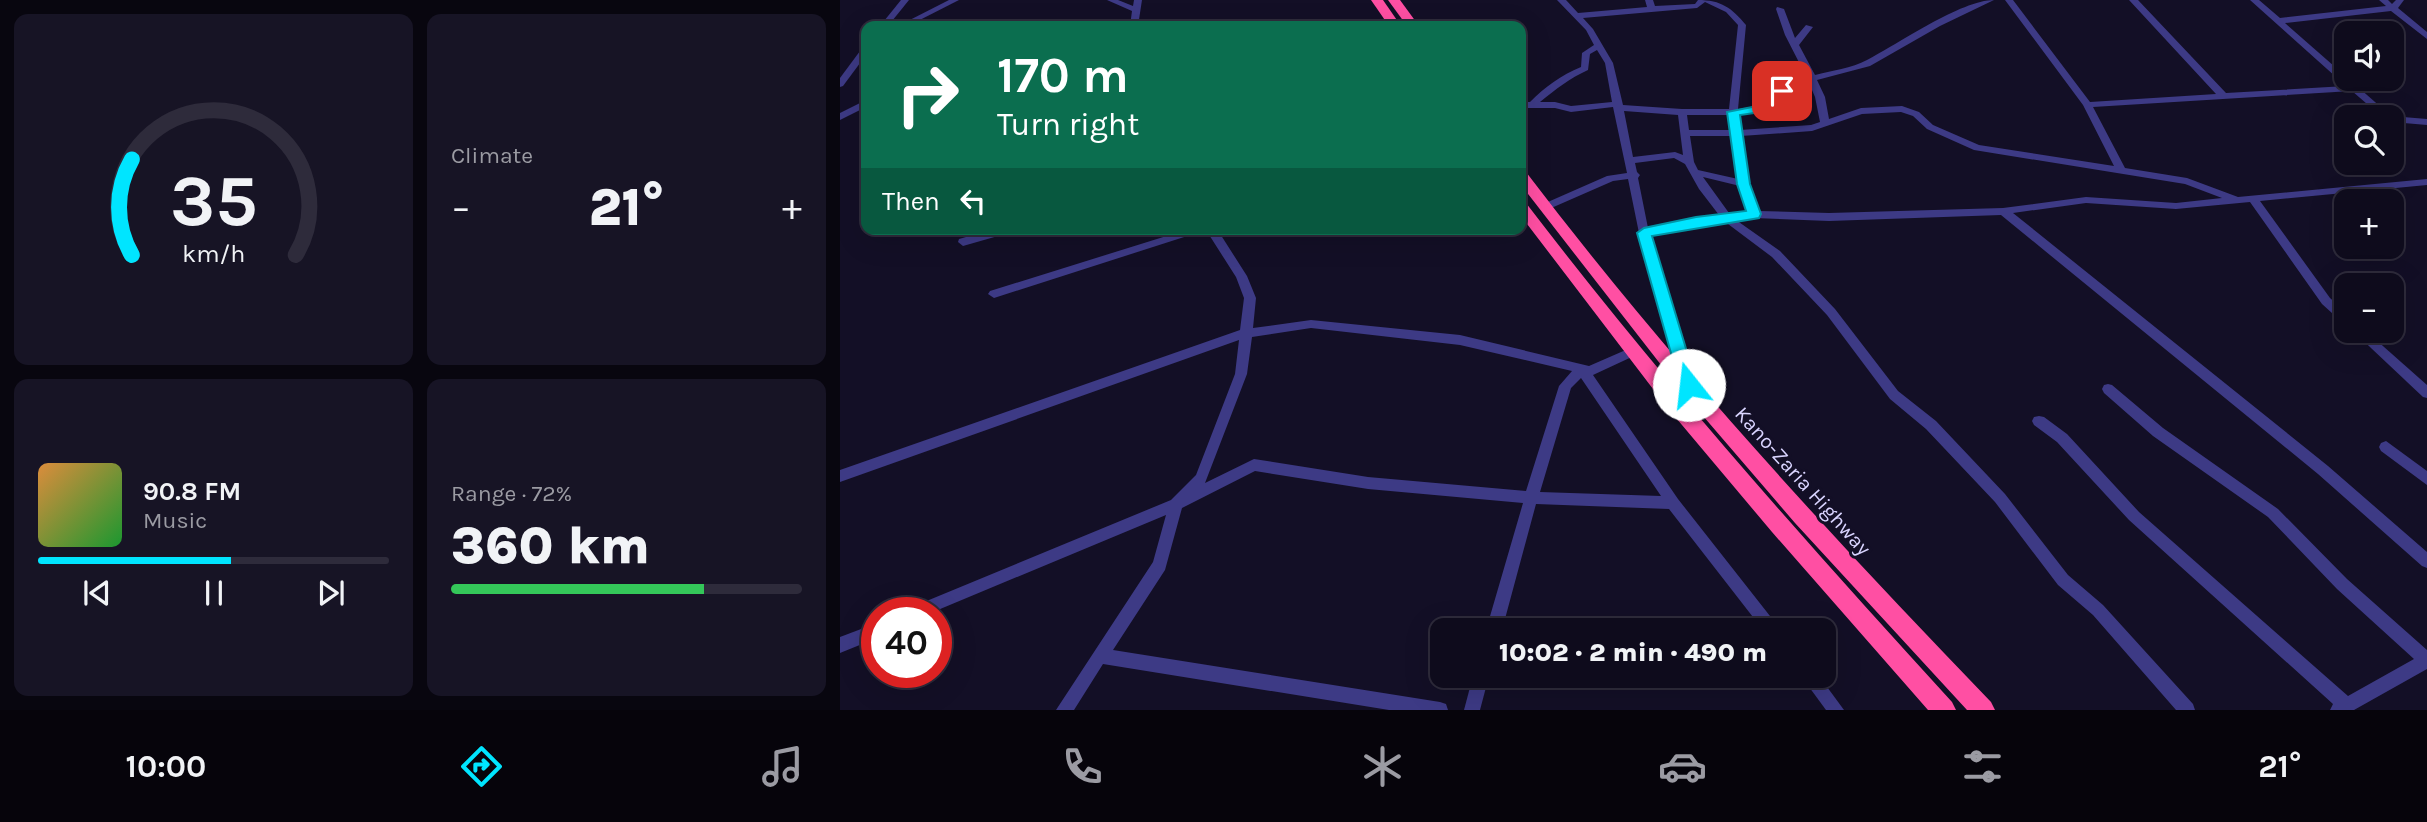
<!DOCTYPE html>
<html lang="en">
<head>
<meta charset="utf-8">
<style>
	:root { --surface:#0e0b1c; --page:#171425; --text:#f1f3f6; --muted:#9b9ba3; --line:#2e2b3b; --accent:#00e5ff }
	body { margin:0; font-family:Karla,sans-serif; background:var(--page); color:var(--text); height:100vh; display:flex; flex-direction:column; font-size:26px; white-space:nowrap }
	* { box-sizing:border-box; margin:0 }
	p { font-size:23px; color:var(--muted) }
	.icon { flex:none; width:38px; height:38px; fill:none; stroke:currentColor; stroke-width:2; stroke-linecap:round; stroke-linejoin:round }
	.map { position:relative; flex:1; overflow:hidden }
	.side { display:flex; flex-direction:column; gap:14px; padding:14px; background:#08060f; width:840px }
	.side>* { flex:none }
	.banner { position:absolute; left:21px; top:21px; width:665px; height:214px; border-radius:14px; box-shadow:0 7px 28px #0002,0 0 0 2px var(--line); background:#0b6e4f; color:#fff; overflow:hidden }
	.controls { position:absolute; left:1494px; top:21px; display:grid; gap:14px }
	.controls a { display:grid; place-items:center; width:70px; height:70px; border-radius:14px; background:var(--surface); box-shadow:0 7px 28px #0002,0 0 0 2px var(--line); font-size:35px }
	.speed { position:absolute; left:21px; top:597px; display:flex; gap:14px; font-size:35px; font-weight:700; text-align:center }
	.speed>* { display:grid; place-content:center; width:91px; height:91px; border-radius:50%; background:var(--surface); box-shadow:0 7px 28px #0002,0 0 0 2px var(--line); line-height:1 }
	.speed .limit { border:10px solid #d22; background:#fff; color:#111 }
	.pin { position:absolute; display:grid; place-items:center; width:60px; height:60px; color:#fff; margin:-30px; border-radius:14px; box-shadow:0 4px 10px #0006 }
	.me { position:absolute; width:77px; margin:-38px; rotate:344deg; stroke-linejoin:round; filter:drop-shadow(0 0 5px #0008) }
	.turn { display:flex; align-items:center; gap:24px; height:147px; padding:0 21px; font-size:32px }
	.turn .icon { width:91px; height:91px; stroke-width:2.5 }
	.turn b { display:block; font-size:49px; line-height:60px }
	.then { display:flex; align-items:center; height:66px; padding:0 21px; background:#0003; gap:14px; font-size:26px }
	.big { font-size:52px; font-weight:800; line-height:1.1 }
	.side .card { flex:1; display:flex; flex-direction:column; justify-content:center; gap:10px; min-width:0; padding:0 24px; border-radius:14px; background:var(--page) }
	.side .dial { align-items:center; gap:0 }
	.dial svg { height:182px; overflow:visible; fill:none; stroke:var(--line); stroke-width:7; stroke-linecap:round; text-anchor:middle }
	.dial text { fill:var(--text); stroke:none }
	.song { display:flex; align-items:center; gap:21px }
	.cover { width:84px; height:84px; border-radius:10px; background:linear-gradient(135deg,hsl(30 70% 55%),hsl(130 70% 35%)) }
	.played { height:7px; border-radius:4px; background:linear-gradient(90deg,var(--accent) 55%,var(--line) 55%) }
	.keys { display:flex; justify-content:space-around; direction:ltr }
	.heat { display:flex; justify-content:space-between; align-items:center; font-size:38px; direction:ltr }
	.charge { height:10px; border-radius:5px; background:linear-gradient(90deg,#34c759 72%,var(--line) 0) }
	.side .tiles { flex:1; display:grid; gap:14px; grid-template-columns:repeat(2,1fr) }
	.trip { position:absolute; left:590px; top:618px; width:406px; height:70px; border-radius:14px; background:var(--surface); box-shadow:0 7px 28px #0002,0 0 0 2px var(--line); font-weight:800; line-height:70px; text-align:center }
	.dock { display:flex; height:112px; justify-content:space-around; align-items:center; background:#06040b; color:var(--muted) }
	.dock .icon { width:49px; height:49px }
	.dock .on { color:var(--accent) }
	.dock b { font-size:32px; color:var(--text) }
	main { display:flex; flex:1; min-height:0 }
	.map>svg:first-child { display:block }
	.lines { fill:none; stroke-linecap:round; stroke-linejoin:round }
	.minor { fill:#3d3a85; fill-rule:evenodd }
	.highway { fill:#ff4fa3; fill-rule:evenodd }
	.route { fill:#00e5ff; stroke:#0095a6; stroke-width:2 }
	.labels { text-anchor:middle; stroke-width:6; stroke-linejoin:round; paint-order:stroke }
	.street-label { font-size:21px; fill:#d9d4ff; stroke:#130f26 }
</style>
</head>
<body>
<main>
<section class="side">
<div class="tiles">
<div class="card dial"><svg viewBox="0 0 100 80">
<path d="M14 69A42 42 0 1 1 86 69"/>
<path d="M14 69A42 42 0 0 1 14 27" stroke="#00e5ff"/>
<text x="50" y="56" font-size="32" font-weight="700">35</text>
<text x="50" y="72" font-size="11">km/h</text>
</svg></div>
<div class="card"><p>Climate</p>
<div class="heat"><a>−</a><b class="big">21°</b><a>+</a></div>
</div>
<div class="card">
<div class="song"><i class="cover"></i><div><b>90.8 FM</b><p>Music</p></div></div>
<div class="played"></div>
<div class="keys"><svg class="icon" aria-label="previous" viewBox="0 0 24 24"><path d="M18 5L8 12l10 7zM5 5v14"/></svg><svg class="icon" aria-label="pause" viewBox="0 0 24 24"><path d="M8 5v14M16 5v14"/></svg><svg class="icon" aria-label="next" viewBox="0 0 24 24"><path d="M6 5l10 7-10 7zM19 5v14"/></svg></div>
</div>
<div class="card"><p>Range · 72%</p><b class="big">360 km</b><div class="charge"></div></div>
</div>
</section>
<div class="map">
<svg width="1587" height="710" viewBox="0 0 1587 710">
	<rect width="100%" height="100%" fill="#130f26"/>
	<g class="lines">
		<!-- minor -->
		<g class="minor">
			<polygon points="61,0 69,0 48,26 40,26"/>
			<polygon points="109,0 119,0 68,26 58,26"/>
			<polygon points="267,0 278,0 293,6 294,0 302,0 298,26 290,26 292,11"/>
			<path d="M717 0H726L738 13 807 7 805 0H813L815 6 855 4 858 0C881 0 892 8 906 25L898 109 928 105 939 89 967 78 945 35 936 9 937 7 944 9 955 38 966 25 973 27 959 45 975 75C991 71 1012 68 1027 60 1058 44 1121 0 1154 0L1100 26 1030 66 977 80 985 97 989 119 1021 108 1062 106 1079 112 1093 125 1139 145 1274 166 1243 105 1165 0H1173L1250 102 1376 94 1289 0H1298L1386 93 1506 86 1410 0H1419L1440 18 1546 6 1539 0H1548L1552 4 1556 0H1564L1558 8 1587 32V39L1551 11 1445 23 1551 116 1587 119V125L1552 122V117H1542L1512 91 1253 107 1285 168 1347 178 1398 197 1587 179V185L1420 201 1490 298 1507 313V324L1503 323 1482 304 1410 202 1336 209 1246 203 1173 213 1488 466 1587 552V568L1582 566 1478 474 1161 215 989 221 914 218 896 220 940 251 995 309 1058 391 1096 421 1165 494 1228 575 1263 605 1353 704 1355 710H1336L1253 615 1218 585 1155 502 1086 429 1050 399 987 315 932 257 884 221 856 225 810 235 854 381 852 384H844L799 233 788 179 773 181 709 209H701L700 207 701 205 767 176 787 173 773 107 731 112 715 108H681V102H690C705 87 721 75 741 67L742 53 754 45 746 30ZM865 2 886 12 898 25 889 109H842L783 105 773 63 753 29 743 18 857 8ZM757 50 765 63 772 102 731 106 715 102H700C716 89 730 78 748 70L750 54ZM969 83 975 97 980 122 971 125 900 130 898 114 934 109 945 93ZM784 111 838 115 843 155 835 152 793 157ZM1061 112 1073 116 1087 129 1134 150 1345 184 1382 198 1336 203 1246 197 1163 208 989 213 918 211 909 184 901 136 972 131 1022 114ZM847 115H889L891 130H849ZM850 136H892L898 179 858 170 854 162ZM834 158 845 164 859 189 879 215 856 217 808 228 798 178 800 175 797 172 795 163ZM863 177 900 186 908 211 889 213Z"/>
			<polygon points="26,46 26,55 3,86 0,87 0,78 23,47"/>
			<polygon points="26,100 26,107 0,120 0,113"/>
			<polygon points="154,229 173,229 172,232 123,246 118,242 119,239"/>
			<path d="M349 229H377L407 276 416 298 413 328 471 320 620 335 749 366 788 349H796L798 352 796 355 753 375 838 499 941 630H923L829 509 696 504 662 630H646L683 503 528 489 415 471 342 508 325 570 273 650 600 702 606 704 608 710H549L263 664 234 710H216L313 562 326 515 93 612H70L72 607 331 500 356 475 395 374 399 340 0 482V470L400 330 404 298 396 277 366 230 154 298 148 294 150 291ZM471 328 620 345 732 371 719 386 686 491 528 477 414 459 365 483 407 374 412 337ZM741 378 821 496 700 492 731 388Z"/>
			<polygon points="1513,331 1526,331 1587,385 1587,398 1583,397"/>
			<polygon points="1268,384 1272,385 1323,428 1438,509 1507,579 1587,650 1587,669 1514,710 1490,710 1493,704 1289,520 1217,442 1194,425 1192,421 1194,417 1199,416 1204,417 1227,434 1299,512 1508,696 1574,659 1497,589 1428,517 1313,436 1264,393 1262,389 1264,385"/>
			<polygon points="1546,441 1587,471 1587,485 1541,451 1539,447 1541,443"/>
			<polygon points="37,623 37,638 0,653 0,637"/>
			<polygon points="633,676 649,676 640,710 624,710"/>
			<polygon points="961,676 979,676 1004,710 986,710"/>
		</g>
		<!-- highway -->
		<g class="highway">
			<polygon points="531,0 543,0 561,26 549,26"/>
			<polygon points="548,0 560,0 579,26 567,26"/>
			<path d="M681 170 686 172C829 360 987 532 1151 702L1155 710H1127L955 523 839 388 681 185Z"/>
			<path d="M681 201 686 203C819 377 964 540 1112 702L1116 710H1088L932 532 826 406 681 216Z"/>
		</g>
	</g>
	<!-- route -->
	<polygon class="route" points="942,87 948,91 935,110 900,115 910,184 921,214 919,218 812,236 857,385 849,391 840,385 797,233 804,228 856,217 906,211 897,184 887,112 927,104"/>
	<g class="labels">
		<!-- street labels -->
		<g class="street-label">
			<text transform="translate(963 481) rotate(48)" y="7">Kano-Zaria Highway</text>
		</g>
	</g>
</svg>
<div class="controls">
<a><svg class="icon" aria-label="sound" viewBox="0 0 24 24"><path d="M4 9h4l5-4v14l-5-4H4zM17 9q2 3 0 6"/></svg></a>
<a><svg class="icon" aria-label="search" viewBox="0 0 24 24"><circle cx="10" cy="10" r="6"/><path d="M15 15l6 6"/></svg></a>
<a>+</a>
<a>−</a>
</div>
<div class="speed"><div class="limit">40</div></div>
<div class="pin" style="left:942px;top:91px;background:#d93025"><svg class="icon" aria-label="arrive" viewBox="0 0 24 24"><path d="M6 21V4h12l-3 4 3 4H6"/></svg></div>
<svg class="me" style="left:849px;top:385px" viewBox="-20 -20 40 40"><circle r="19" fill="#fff"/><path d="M0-13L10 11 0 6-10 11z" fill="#00e5ff"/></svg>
<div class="trip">10:02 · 2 min · 490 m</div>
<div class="banner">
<div class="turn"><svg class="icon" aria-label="right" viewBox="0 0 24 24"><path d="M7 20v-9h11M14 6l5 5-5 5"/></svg><div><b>170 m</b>Turn right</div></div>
<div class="then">Then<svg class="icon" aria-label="left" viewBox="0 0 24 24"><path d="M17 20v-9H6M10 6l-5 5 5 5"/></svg></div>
</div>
</div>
</main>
<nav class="dock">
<b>10:00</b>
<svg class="icon on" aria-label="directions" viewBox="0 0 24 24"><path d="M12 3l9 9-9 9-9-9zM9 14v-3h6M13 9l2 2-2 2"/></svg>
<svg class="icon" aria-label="music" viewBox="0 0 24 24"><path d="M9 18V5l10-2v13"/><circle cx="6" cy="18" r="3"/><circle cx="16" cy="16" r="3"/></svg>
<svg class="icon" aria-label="phone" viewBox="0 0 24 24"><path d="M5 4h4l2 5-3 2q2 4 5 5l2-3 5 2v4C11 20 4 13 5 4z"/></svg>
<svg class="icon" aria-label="climate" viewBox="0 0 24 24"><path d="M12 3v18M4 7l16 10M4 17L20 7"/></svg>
<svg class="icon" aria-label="car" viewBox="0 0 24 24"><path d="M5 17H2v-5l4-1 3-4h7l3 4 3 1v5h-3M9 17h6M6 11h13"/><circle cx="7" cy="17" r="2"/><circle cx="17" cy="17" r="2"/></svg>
<svg class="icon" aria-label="filters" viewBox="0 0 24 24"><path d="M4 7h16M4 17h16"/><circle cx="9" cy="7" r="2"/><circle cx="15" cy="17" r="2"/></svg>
<b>21°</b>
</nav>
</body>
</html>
